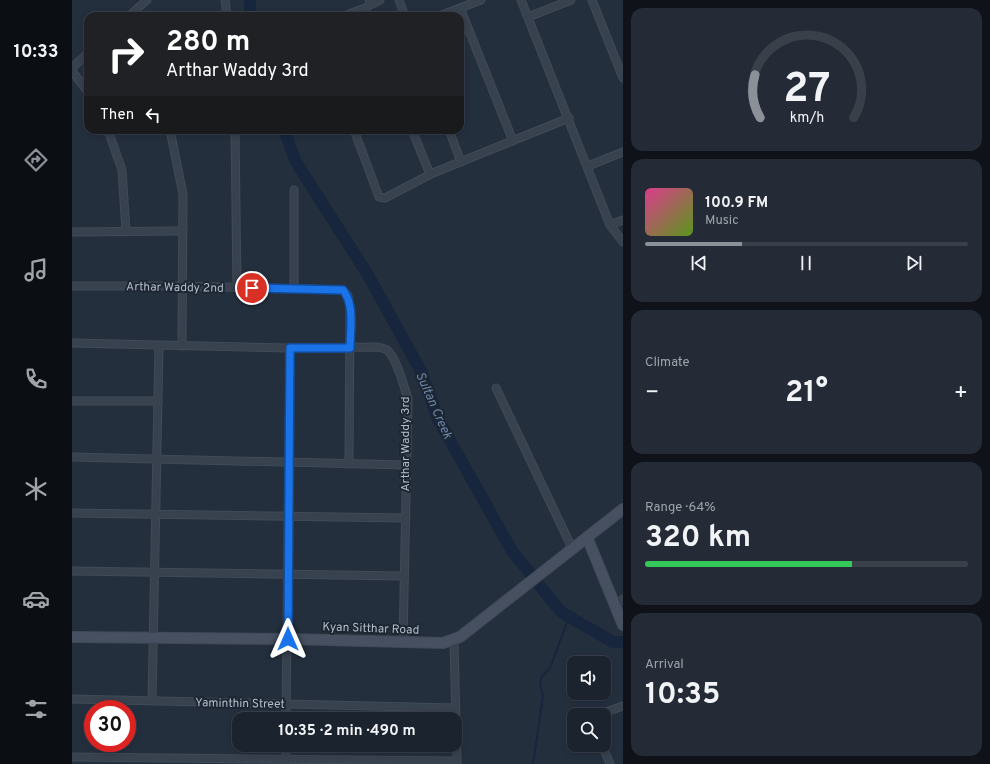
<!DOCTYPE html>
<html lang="en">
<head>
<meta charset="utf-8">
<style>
	:root { --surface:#1b232e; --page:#242b36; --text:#f1f3f6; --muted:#a0a4aa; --line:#39404a; --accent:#8c9099 }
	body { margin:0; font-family:Overpass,sans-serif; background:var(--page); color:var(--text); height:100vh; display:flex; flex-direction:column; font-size:15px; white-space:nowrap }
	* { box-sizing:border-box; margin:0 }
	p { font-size:13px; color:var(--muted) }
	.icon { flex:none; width:22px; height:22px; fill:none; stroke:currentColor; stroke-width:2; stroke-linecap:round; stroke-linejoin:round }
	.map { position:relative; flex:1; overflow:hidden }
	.sheet { display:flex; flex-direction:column; gap:8px; padding:8px; background:#0f1319; width:367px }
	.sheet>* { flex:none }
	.hud { position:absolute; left:12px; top:12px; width:380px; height:122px; border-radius:12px; box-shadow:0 2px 6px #0003,0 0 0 1px var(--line); background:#202124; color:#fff; overflow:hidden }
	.buttons { position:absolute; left:495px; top:656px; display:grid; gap:8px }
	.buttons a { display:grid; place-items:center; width:44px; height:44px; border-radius:8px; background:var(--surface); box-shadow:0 2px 6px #0003,0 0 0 1px var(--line); font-size:20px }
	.speed { position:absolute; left:12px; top:700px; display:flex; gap:8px; font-size:20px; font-weight:700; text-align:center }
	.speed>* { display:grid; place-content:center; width:52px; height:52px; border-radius:50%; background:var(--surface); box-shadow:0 2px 6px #0003,0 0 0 1px var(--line); line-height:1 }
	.speed .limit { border:6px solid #d22; background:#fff; color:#111 }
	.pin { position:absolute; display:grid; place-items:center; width:34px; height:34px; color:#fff; margin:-17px; border:2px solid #fff; border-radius:50%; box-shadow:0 1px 4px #0007 }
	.me { position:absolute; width:44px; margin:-22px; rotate:0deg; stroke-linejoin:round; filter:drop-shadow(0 0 3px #0008) }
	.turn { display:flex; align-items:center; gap:14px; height:84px; padding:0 16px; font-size:18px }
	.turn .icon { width:52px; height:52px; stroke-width:2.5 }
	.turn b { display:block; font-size:28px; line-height:34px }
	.then { display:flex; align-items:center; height:38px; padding:0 16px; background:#0003; gap:8px; font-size:15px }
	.big { font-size:30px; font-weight:700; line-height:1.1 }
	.sheet .widget { flex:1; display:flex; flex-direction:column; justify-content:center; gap:6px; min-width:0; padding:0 14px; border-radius:12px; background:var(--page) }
	.sheet .dial { align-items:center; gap:0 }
	.dial svg { height:104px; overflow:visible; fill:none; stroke:var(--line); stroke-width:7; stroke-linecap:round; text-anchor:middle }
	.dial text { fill:var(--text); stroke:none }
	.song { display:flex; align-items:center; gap:12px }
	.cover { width:48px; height:48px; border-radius:6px; background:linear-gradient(135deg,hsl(330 70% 55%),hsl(90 70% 35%)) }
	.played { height:4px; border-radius:2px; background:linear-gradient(90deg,var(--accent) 30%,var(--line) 30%) }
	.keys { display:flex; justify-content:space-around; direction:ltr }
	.heat { display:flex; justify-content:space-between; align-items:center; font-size:22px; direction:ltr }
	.charge { height:6px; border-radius:3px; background:linear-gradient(90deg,#34c759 64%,var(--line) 0) }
	.trip { position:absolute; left:160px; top:712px; width:230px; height:40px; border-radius:12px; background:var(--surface); box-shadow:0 2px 6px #0003,0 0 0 1px var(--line); font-weight:700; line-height:40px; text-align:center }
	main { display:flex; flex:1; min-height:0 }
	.tabs { display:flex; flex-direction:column; width:72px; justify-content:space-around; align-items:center; background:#0b0e12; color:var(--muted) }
	.tabs .icon { width:28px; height:28px }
	.tabs .current { color:var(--accent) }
	.tabs b { font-size:18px; color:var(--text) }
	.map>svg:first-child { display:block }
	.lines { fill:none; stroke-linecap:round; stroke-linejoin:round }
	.stream { stroke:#17263c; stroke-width:2 }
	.river { stroke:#17263c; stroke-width:12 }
	.street-casing { stroke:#414a57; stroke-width:9 }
	.secondary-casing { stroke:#414a57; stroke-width:12 }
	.street { stroke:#38414e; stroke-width:7 }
	.secondary { stroke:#465061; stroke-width:10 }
	.route-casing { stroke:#114b97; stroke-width:10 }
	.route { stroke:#1a73e8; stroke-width:7 }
	.labels { text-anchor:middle; stroke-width:4; stroke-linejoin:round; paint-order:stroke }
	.street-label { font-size:12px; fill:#b4bcc9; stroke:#1d2633 }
	.water-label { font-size:13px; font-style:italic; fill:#6d86a8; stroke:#1d2633 }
</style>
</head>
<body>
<main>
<nav class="tabs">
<b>10:33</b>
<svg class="icon current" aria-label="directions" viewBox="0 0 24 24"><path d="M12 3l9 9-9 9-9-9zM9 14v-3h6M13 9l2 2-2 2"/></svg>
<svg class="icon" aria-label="music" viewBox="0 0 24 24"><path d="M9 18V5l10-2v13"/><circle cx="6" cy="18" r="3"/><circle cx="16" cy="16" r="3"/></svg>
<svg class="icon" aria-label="phone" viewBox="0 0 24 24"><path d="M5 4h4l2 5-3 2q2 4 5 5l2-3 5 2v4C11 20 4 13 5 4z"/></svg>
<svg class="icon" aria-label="climate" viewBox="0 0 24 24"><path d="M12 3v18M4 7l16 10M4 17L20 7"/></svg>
<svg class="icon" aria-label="car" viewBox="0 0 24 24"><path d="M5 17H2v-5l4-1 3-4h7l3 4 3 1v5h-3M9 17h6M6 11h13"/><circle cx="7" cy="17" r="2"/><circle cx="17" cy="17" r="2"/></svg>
<svg class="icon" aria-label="filters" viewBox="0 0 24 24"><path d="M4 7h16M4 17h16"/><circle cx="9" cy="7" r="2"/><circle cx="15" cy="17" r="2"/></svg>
</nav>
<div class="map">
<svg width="551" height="764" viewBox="0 0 551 764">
	<rect width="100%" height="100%" fill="#242f3e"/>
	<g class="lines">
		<!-- stream -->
		<polyline class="stream" points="461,764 471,696 468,683 469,678 478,668 497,617"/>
		<!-- river -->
		<g class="river">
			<polyline points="178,0 178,16"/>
			<polyline points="212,130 224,162 296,275 350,373 366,419 440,551 489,612 541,642 551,642"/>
		</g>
		<!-- street casing -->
		<g class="street-casing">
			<g id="street">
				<polyline points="153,0 155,16"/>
				<polyline points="297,0 298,5 308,0"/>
				<polyline points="327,0 333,16"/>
				<polyline points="449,0 538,225 551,242"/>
				<polyline points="520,0 551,78"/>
				<polyline points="388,8 441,141"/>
				<polyline points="57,16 75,0"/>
				<polyline points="272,16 293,8 296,16"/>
				<polyline points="367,16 409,0"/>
				<polyline points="456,17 499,0"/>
				<polyline points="0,68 16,53"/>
				<polyline points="0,71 16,92"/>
				<polyline points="36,130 50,170 54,231"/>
				<polyline points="98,130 111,194 110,346"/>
				<polyline points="163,130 165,288"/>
				<polyline points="282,130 307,197 313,198 361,173 497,118"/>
				<polyline points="340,130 358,174"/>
				<polyline points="377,130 389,162"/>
				<polyline points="516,166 551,152"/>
				<polyline points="222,190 222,288"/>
				<polyline points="538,225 551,220"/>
				<polyline points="0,232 111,231"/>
				<polyline points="0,286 110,286 271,290 276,296 278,305 277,464"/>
				<path d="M0 343 218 348 306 347C308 348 313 348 315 350 325 358 332 387 336 399L331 642"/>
				<polyline points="424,388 500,548"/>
				<polyline points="0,401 86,401"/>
				<polyline points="0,457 334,465"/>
				<polyline points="0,513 333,518"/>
				<polyline points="0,571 332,576"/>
				<polyline points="543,605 551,599"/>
				<polyline points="382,641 385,764"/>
				<polyline points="0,699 383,708"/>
				<polyline points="80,701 87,346"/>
				<polyline points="526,715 551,706"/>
				<polyline points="214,719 218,348"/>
				<polyline points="530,745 538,764"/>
				<polyline points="0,757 385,761"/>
				<polyline points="214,764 214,745"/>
			</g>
		</g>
		<!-- secondary casing -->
		<g class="secondary-casing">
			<g id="secondary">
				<polyline points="515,537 551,625"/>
				<polyline points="0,637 216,639 371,643 388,637 551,509"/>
			</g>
		</g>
		<!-- street -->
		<use href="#street" class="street"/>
		<!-- secondary -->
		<use href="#secondary" class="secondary"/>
	</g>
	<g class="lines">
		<!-- route casing -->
		<g class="route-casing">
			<path id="route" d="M180 288 271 290C283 305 278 330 278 348H218L216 639"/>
		</g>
		<!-- route -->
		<use href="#route" class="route"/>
	</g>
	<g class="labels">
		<!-- street labels -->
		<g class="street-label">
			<text transform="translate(103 287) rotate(1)" y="4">Arthar Waddy 2nd</text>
			<text transform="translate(333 444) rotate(-90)" y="4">Arthar Waddy 3rd</text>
			<text transform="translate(299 628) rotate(2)" y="4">Kyan Sitthar Road</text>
			<text transform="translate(168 703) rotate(1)" y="4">Yaminthin Street</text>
		</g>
		<!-- water labels -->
		<g class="water-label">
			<text transform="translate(363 405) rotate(66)" y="5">Sultan Creek</text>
		</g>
	</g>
</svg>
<div class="buttons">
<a><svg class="icon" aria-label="sound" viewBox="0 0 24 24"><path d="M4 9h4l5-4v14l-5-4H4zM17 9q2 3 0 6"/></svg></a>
<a><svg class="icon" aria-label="search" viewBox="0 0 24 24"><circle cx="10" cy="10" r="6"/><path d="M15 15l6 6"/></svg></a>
</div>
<div class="speed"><div class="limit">30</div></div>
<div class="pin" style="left:180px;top:288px;background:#d93025"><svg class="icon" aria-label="arrive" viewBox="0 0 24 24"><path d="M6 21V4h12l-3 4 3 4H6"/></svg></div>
<svg class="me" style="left:216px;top:639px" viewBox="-20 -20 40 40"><path d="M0-17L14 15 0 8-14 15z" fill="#1a73e8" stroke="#fff" stroke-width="4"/></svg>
<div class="trip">10:35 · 2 min · 490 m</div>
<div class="hud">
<div class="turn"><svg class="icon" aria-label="right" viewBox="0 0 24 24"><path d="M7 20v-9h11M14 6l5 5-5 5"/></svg><div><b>280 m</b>Arthar Waddy 3rd</div></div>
<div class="then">Then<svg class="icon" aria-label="left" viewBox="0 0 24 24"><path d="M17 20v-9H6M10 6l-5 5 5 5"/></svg></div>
</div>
</div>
<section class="sheet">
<div class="widget dial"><svg viewBox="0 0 100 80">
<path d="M14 69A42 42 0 1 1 86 69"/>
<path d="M14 69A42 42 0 0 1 10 36" stroke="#8c9099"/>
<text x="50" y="56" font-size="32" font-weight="700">27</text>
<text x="50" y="72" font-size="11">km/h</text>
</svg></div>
<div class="widget">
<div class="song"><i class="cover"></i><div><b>100.9 FM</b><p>Music</p></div></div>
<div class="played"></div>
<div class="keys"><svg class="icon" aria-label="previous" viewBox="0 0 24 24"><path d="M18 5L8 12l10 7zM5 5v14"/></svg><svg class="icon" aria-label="pause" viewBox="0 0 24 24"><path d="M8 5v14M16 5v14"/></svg><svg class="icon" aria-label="next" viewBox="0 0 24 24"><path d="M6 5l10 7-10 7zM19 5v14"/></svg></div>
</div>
<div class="widget"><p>Climate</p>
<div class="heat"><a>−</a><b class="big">21°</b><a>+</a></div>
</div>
<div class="widget"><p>Range · 64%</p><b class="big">320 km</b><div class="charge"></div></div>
<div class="widget"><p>Arrival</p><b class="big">10:35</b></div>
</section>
</main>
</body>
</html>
